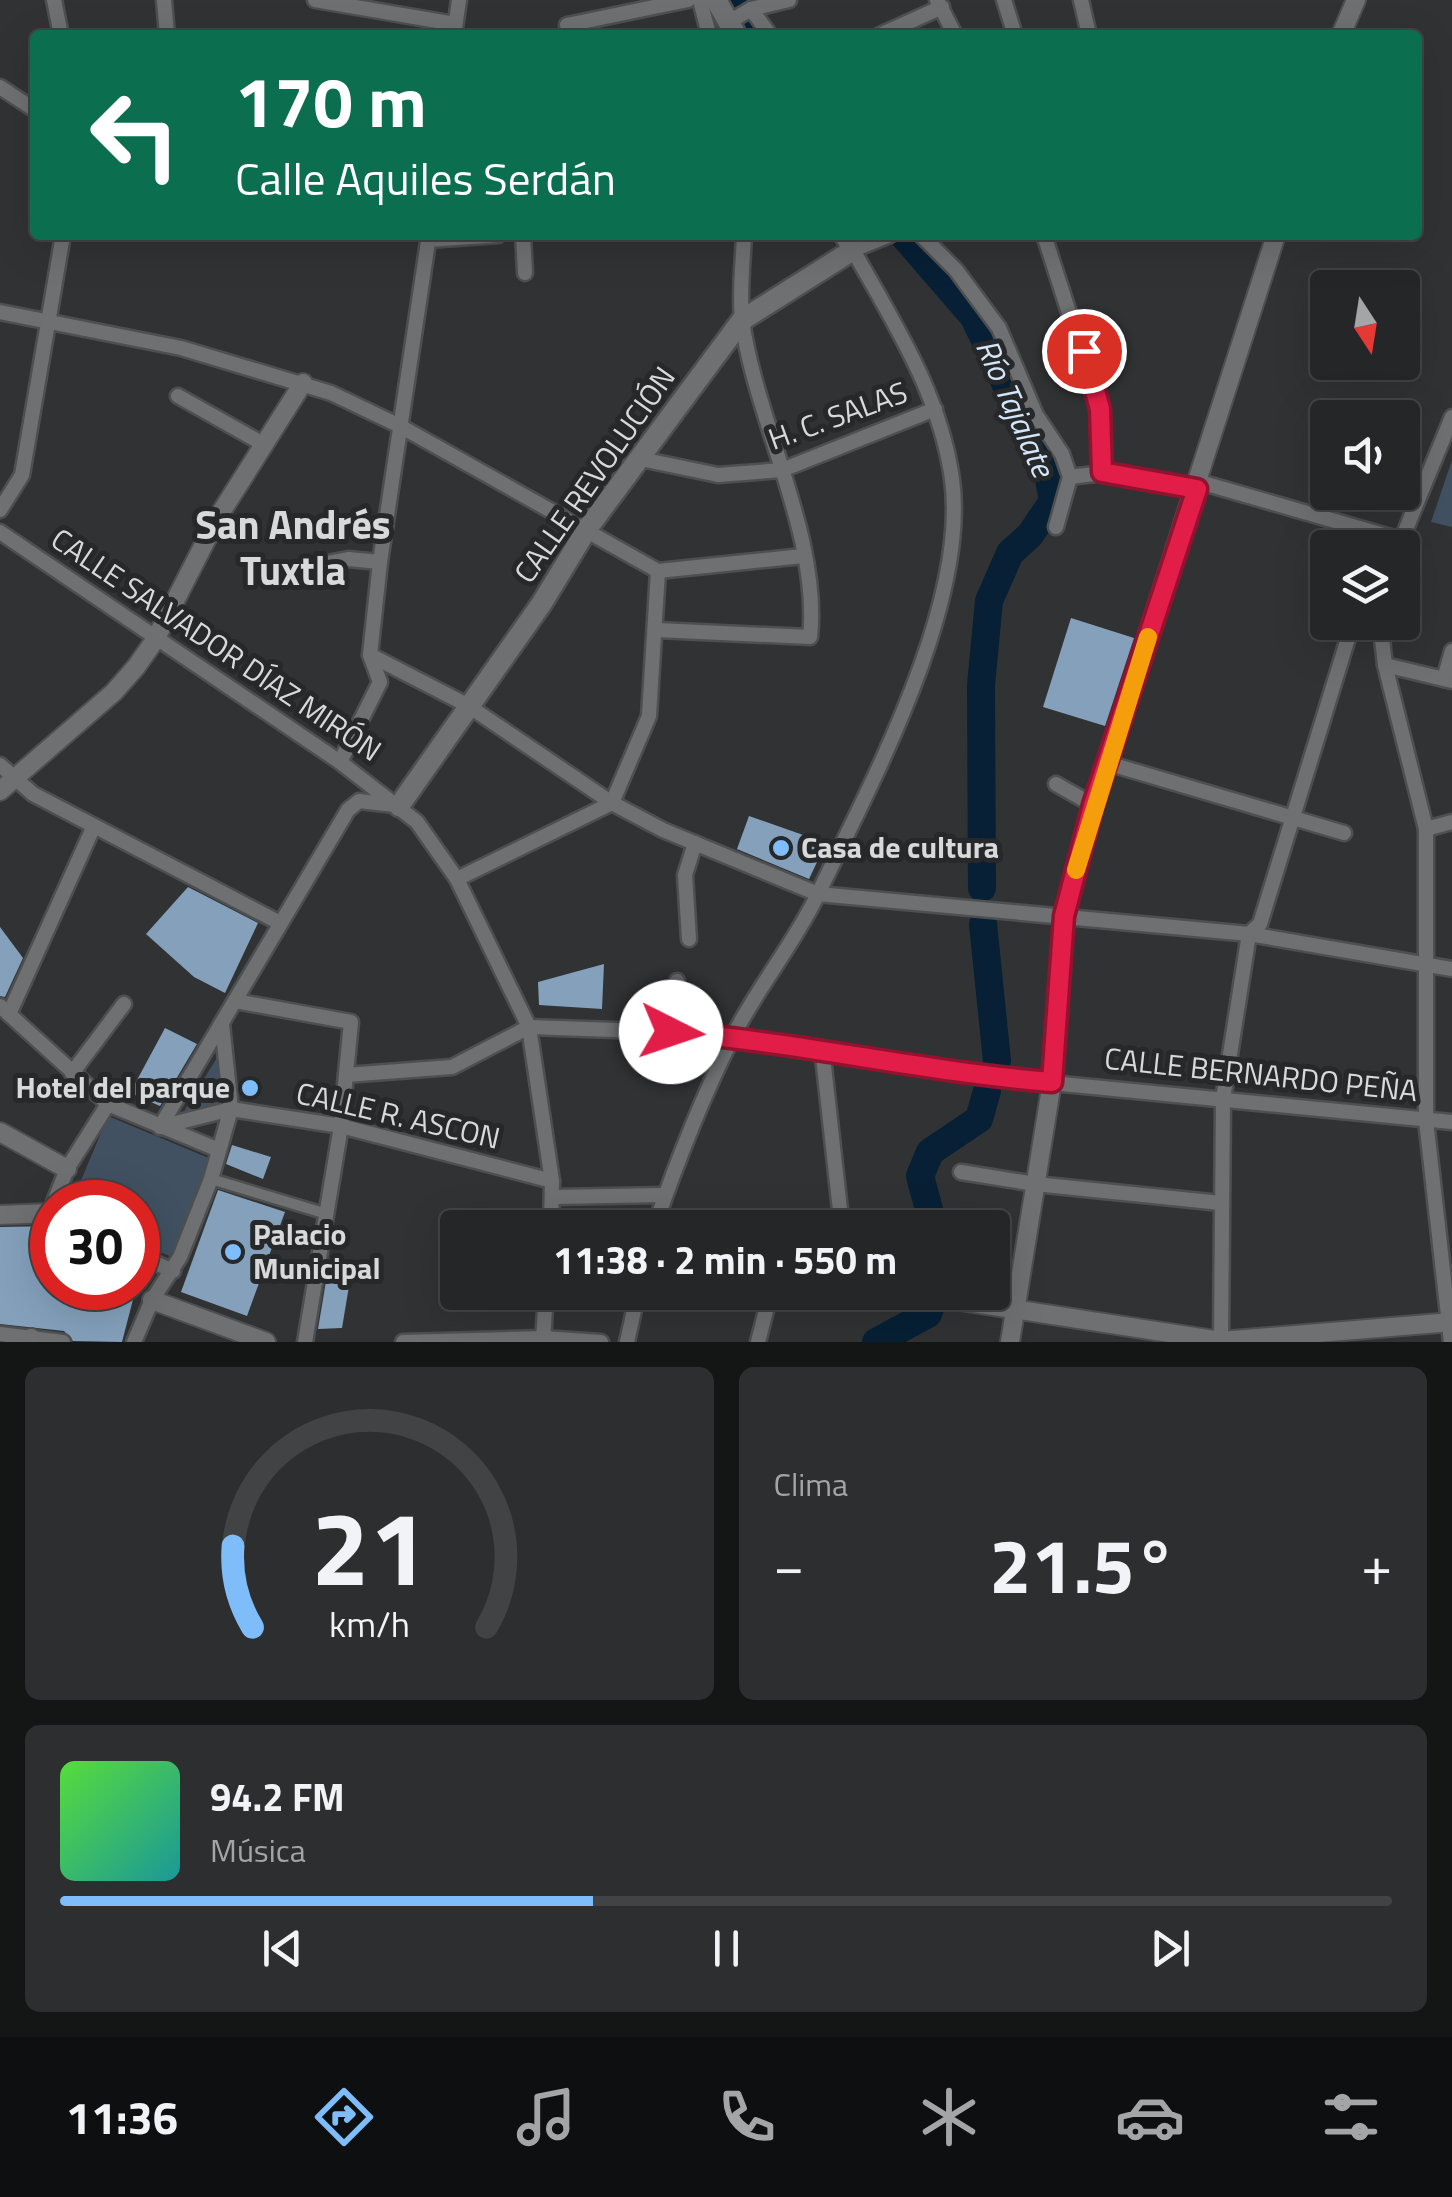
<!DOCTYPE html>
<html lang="es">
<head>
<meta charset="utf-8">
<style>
	:root { --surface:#242627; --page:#2c2e2f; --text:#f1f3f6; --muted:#a3a5a7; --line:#414344; --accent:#7ebdf9 }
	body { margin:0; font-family:"Titillium Web",sans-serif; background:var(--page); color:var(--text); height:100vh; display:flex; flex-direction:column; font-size:38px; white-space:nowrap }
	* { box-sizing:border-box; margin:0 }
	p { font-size:32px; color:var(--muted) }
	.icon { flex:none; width:55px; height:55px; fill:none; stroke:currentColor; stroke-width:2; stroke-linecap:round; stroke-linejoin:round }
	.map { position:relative; height:1342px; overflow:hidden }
	.sheet { display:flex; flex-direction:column; gap:25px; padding:25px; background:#141515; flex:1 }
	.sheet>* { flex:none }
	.hud { position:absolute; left:30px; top:30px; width:1392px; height:210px; border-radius:10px; box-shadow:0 10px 40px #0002,0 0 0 2px var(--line); background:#0b6e4f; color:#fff; overflow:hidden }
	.needle { width:65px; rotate:168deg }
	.tools { position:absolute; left:1310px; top:270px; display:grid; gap:20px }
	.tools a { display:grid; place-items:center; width:110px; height:110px; border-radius:10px; background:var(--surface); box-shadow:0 10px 40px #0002,0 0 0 2px var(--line); font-size:50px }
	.speed { position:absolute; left:30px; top:1180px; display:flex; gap:20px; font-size:50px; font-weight:700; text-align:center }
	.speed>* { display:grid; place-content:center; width:130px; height:130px; border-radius:50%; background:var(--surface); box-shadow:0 10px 40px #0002,0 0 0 2px var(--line); line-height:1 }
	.speed .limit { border:15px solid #d22; background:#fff; color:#111 }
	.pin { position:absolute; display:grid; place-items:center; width:85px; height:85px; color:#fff; margin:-42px; border:5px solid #fff; border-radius:50%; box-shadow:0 2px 10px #0007 }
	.me { position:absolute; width:110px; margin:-55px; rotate:94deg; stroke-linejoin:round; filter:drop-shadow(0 0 8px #0008) }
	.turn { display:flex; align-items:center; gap:35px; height:210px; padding:0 40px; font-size:45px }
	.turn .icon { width:130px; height:130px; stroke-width:2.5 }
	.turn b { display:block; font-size:70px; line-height:85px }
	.big { font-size:75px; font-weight:700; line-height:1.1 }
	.sheet .tile { flex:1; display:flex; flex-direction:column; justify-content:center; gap:15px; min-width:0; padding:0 35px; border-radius:15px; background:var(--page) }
	.sheet .dial { align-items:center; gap:0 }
	.dial svg { height:260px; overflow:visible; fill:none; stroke:var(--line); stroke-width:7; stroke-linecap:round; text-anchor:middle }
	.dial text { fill:var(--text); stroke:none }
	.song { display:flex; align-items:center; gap:30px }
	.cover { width:120px; height:120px; border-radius:15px; background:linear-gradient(135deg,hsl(110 70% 55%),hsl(180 70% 35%)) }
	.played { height:10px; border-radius:5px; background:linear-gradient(90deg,var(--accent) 40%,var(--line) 40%) }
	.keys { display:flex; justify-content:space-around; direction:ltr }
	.heat { display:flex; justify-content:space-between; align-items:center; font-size:55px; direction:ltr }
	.sheet .tiles { flex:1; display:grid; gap:25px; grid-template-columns:1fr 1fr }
	.tile:last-child { grid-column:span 2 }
	.trip { position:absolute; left:440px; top:1210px; width:570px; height:100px; border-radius:10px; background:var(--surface); box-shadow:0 10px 40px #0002,0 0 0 2px var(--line); font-weight:700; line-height:100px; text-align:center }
	.dock { display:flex; height:160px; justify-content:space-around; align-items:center; background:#0e0f10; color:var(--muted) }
	.dock .icon { width:70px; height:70px }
	.dock .selected { color:var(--accent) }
	.dock b { font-size:45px; color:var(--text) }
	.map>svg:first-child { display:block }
	.green { fill:#415161 }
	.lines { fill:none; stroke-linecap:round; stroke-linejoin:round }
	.river { stroke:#072035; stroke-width:28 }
	.building { fill:#84a0bb }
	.pedestrian-casing { stroke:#4e4f51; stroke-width:15 }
	.minor-casing { stroke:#4e4f51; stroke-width:19 }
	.tertiary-casing { stroke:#4e4f51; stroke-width:22 }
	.secondary-casing { stroke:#4e4f51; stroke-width:25 }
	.pedestrian { stroke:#6e7072; stroke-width:10 }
	.minor { stroke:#6e7072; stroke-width:14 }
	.tertiary { stroke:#6e7072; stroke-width:18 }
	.secondary { stroke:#6e7072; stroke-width:20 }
	.route-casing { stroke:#92132f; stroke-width:25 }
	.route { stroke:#e11d48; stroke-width:18 }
	.slow { stroke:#f59e0b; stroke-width:18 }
	.poi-dot { fill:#7ebdf9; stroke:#26282a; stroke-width:4 }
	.labels { text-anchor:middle; stroke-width:10; stroke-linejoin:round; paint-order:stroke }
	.street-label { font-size:30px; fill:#d8d9da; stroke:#26282a }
	.poi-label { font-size:30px; font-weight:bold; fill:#d8d9da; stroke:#26282a; text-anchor:start }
	.water-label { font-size:32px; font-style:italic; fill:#d4e7fa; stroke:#26282a }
	.district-label { font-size:40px; font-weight:bold; fill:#d8d9da; stroke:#26282a }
</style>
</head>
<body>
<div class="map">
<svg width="1452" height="1342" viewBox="0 0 1452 1342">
	<rect width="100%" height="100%" fill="#303234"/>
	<!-- green -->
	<g class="green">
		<polygon points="1452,460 1452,527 1431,522"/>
		<polygon points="218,1056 220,1106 183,1113"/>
		<polygon points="108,1116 211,1159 172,1257 138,1243 138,1202 72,1202"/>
	</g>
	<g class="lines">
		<!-- river -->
		<g class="river">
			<polyline points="733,0 756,35"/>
			<polyline points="903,235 974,317 1048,474 1053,501 1030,535 1010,553 989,601 981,685 982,888"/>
			<polyline points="983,924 997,1061"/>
			<polyline points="934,1228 920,1176 930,1152 979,1119 987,1091"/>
			<polyline points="876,1342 928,1314 936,1292"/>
		</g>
	</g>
	<!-- building -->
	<g class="building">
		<polygon points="1071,618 1134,638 1105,726 1043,707"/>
		<polygon points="749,816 826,843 809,879 737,849"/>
		<polygon points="188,887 258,923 225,993 194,977 146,934"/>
		<polygon points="0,927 23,958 5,997 0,996"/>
		<polygon points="604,964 602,1009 539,1005 538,982"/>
		<polygon points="165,1028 197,1044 160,1106 130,1093"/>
		<polygon points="232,1145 271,1157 263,1179 226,1164"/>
		<polygon points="218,1190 285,1212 247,1316 181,1292"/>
		<polygon points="52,1226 52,1288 136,1288 122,1342 73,1341 64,1331 0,1324 0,1227"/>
		<polygon points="330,1257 353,1262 342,1328 318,1329"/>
	</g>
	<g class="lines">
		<!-- pedestrian casing -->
		<g class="pedestrian-casing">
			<polyline id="pedestrian" points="211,1179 327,1214"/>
		</g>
		<!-- minor casing -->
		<g class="minor-casing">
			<g id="minor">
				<polyline points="54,0 61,35"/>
				<polyline points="164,0 167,35"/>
				<polyline points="315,0 455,24"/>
				<polyline points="700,0 709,35"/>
				<polyline points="937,0 955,35"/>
				<polyline points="1004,0 1015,35"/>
				<polyline points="1081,0 1089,35"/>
				<polyline points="751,9 770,35"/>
				<polyline points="729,22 751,9 789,0"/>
				<polyline points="567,25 688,0"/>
				<polyline points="454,35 459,0"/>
				<polyline points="880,35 942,7"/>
				<polyline points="0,87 35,110"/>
				<polyline points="523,235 525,273"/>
				<polyline points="921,235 956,270 999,328 1036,415 1062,454 1070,477 1056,527"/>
				<polyline points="1044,235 1100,409 1102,473"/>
				<polyline points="429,240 498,235"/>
				<polyline points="0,312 181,348 331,393 400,426 658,571"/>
				<polyline points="178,396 265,445"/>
				<polyline points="641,459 718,475 782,470 935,409"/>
				<polyline points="1070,477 1102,473 1197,489"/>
				<polyline points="1200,482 1401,540"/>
				<polyline points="0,510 22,475 63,235"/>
				<polyline points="0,532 340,762 417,822 457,879 529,1027 552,1181 551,1228"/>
				<polyline points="1399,546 1452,417"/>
				<polyline points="317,565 348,559 380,562"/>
				<polyline points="658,571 803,556"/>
				<polyline points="1380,622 1385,665 1426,829 1426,1120 1451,1342"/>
				<path d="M657 630 810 637C821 537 755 419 742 320 739 293 743 262 744 235"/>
				<polyline points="370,655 467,705 612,803 663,830 818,894 1249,934 1452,969"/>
				<polyline points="1385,665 1452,681"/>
				<polyline points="1444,679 1452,651"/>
				<polyline points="340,762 380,682 370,655 380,562 429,235"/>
				<polyline points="1107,763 1344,833"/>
				<polyline points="0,765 33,794 278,922"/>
				<polyline points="1056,784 1093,805"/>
				<polyline points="1426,829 1452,822"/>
				<polyline points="457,879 612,803 649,716 658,571"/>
				<polyline points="689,939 685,875 695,843"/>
				<polyline points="235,1001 351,1022 341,1126 305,1342"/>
				<polyline points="0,1006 108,1104 219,1150"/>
				<polyline points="9,1014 94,826"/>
				<polyline points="671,1032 677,981"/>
				<polyline points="822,1048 842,1228"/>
				<polyline points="72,1073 124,1004"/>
				<polyline points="346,1075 452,1067 529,1027 671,1032 822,1048 991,1077 1452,1122"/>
				<polyline points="160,1127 348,810 359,801 395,805"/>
				<polyline points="160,1127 231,1109 341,1126 552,1181"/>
				<polyline points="961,1172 1035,1184 1221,1203"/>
				<polyline points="553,1197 665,1195"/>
				<polyline points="54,1202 67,1169 108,1104"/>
				<path d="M654 1228C676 1164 702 1098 732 1038 757 988 794 944 818 894 871 783 969 604 952 479 940 394 894 323 853 250L890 235"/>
				<polyline points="138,1255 173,1271"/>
				<polyline points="0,1334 63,1342"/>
				<polyline points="134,1342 152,1300 180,1257 211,1179 231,1109 222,1024"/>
				<polyline points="403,1342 543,1338 601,1342"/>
				<polyline points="543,1342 546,1292"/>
				<polyline points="627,1342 638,1292"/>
				<polyline points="758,1342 770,1295"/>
				<polyline points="1221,1342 1223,1099 1249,934 1260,924 1353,622"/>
			</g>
		</g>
		<!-- tertiary casing -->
		<g class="tertiary-casing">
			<g id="tertiary">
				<polyline points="1341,35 1356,0"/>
				<polyline points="0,791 114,692 136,667 155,640 218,517 303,383"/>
				<polyline points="0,1132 67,1169"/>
				<polyline points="0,1215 50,1213"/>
				<polyline points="765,1292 922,1295 1221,1341 1452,1322"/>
				<polyline points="152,1300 266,1342"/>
				<polyline points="30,1342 31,1338"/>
				<polyline points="1010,1342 1052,1082 1064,916 1093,805 1276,235"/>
			</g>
		</g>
		<!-- secondary casing -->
		<g class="secondary-casing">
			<g id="secondary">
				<polyline points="716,0 736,35"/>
				<polyline points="399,806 542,603 587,529 742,320 853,250 845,235"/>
			</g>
		</g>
		<!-- pedestrian -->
		<use href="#pedestrian" class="pedestrian"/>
		<!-- minor -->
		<use href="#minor" class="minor"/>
		<!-- tertiary -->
		<use href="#tertiary" class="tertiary"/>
		<!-- secondary -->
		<use href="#secondary" class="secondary"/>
	</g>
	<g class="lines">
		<!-- route casing -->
		<g class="route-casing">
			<path id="route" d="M671 1032C799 1042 924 1072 1052 1082L1064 916 1093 805 1197 489 1102 472 1100 409 1084 351"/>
		</g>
		<!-- route -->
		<use href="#route" class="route"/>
		<!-- slow -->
		<polyline class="slow" points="1076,870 1148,637"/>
	</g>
	<!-- markers -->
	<g class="poi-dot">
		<circle cx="781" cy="848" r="10"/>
		<circle cx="250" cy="1088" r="10"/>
		<circle cx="233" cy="1252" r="10"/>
	</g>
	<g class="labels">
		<!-- street labels -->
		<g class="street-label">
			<text transform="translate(838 416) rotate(-20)" y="10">H. C. SALAS</text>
			<text transform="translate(595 475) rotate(-55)" y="10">CALLE REVOLUCIÓN</text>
			<text transform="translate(216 645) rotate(34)" y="10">CALLE SALVADOR DÍAZ MIRÓN</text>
			<text transform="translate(1261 1075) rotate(6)" y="10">CALLE BERNARDO PEÑA</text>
			<text transform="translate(398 1116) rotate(13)" y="10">CALLE R. ASCON</text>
		</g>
		<!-- poi labels -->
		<g class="poi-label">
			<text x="801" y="858">Casa de cultura</text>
			<text x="230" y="1098" text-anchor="end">Hotel del parque</text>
			<text x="253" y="1245">Palacio<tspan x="253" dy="34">Municipal</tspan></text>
		</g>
		<!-- water labels -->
		<g class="water-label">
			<text transform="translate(1015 408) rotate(66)" y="11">Río Tajalate</text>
		</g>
		<!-- district labels -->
		<g class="district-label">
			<text x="293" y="539">San Andrés<tspan x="293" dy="46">Tuxtla</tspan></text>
		</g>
	</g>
</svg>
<div class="tools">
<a><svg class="needle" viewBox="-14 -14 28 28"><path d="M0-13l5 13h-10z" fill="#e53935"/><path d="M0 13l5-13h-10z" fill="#a3a5a7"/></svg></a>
<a><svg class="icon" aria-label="sound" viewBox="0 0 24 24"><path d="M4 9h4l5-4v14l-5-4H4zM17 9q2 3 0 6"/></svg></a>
<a><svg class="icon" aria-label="layers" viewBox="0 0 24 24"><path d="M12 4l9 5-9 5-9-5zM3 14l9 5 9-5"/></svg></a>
</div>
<div class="speed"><div class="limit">30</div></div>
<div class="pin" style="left:1084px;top:351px;background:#d93025"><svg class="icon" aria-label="arrive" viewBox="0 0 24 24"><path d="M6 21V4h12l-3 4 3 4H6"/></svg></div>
<svg class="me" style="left:671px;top:1032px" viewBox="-20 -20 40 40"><circle r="19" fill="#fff"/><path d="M0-13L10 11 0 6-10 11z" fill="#e11d48"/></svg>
<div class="trip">11:38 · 2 min · 550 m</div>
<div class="hud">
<div class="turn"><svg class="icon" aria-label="left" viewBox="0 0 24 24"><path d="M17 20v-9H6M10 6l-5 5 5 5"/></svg><div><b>170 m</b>Calle Aquiles Serdán</div></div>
</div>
</div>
<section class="sheet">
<div class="tiles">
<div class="tile dial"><svg viewBox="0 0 100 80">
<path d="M14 69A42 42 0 1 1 86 69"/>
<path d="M14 69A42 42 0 0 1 8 44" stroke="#7ebdf9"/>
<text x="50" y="56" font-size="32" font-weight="700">21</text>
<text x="50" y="72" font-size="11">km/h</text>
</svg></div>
<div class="tile"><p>Clima</p>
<div class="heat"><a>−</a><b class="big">21.5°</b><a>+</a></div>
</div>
<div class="tile">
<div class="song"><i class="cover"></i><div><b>94.2 FM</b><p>Música</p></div></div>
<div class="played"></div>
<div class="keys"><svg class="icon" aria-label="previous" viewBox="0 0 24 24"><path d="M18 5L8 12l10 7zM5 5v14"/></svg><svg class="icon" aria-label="pause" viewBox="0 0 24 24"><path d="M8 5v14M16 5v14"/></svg><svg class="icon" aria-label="next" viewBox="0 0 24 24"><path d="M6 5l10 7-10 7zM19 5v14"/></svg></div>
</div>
</div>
</section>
<nav class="dock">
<b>11:36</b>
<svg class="icon selected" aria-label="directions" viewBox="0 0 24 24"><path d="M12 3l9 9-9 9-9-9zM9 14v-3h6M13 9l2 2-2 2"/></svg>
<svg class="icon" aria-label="music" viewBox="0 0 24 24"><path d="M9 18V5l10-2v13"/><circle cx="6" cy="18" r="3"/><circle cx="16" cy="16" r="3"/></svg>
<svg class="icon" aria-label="phone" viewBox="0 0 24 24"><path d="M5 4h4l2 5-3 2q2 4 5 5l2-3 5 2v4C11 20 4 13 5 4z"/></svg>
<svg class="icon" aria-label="climate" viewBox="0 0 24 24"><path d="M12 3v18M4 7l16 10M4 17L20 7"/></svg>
<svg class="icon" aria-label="car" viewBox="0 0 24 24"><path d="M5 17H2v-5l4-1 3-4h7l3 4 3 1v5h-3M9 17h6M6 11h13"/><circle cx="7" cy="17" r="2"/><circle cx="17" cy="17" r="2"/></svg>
<svg class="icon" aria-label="filters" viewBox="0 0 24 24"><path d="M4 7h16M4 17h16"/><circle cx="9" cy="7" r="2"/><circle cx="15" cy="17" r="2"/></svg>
</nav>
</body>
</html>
